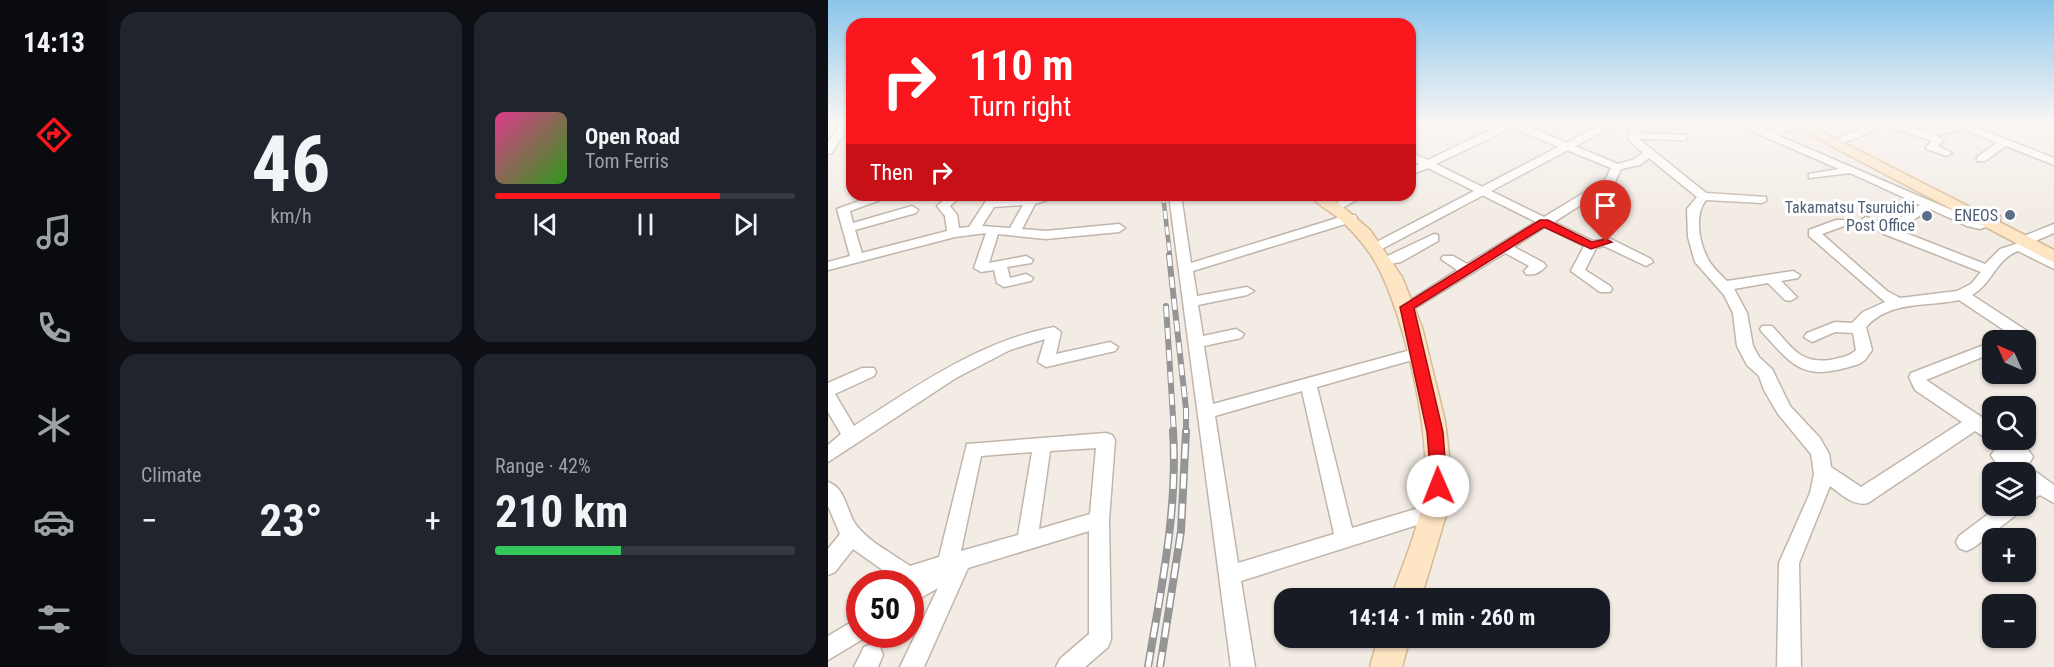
<!DOCTYPE html>
<html lang="en">
<head>
<meta charset="utf-8">
<style>
	:root { --surface:#171b24; --page:#20242c; --text:#f1f3f6; --muted:#9ea1a6; --line:#363941; --accent:#f9161d }
	body { margin:0; font-family:"Roboto Condensed",sans-serif; background:var(--page); color:var(--text); height:100vh; display:flex; flex-direction:column; font-size:22px; white-space:nowrap }
	* { box-sizing:border-box; margin:0 }
	p { font-size:20px; color:var(--muted) }
	.icon { flex:none; width:33px; height:33px; fill:none; stroke:currentColor; stroke-width:2; stroke-linecap:round; stroke-linejoin:round }
	.map { position:relative; flex:1; overflow:hidden }
	.sheet { display:flex; flex-direction:column; gap:12px; padding:12px; background:#0d0f14; width:720px }
	.sheet>* { flex:none }
	.top-card { position:absolute; left:18px; top:18px; width:570px; height:183px; border-radius:18px; box-shadow:0 2px 4px #0004; background:#f9161d; color:#fff; overflow:hidden }
	.needle { width:39px; rotate:315deg }
	.buttons { position:absolute; left:1154px; top:330px; display:grid; gap:12px }
	.buttons a { display:grid; place-items:center; width:54px; height:54px; border-radius:12px; background:var(--surface); box-shadow:0 2px 4px #0004; font-size:30px }
	.speed { position:absolute; left:18px; top:570px; display:flex; gap:12px; font-size:30px; font-weight:700; text-align:center }
	.speed>* { display:grid; place-content:center; width:78px; height:78px; border-radius:50%; background:var(--surface); box-shadow:0 2px 4px #0004; line-height:1 }
	.speed .limit { border:9px solid #d22; background:#fff; color:#111 }
	.pin { position:absolute; display:grid; place-items:center; width:51px; height:51px; color:#fff; margin:-62px -26px; border-radius:50% 50% 50% 0; rotate:-45deg; box-shadow:0 0 6px #0007 }
	.pin .icon { rotate:45deg }
	.me { position:absolute; width:66px; margin:-33px; rotate:359deg; stroke-linejoin:round; filter:drop-shadow(0 0 4px #0008) }
	.turn { display:flex; align-items:center; gap:21px; height:126px; padding:0 24px; font-size:27px }
	.turn .icon { width:78px; height:78px; stroke-width:2.5 }
	.turn b { display:block; font-size:42px; line-height:51px }
	.then { display:flex; align-items:center; height:57px; padding:0 24px; background:#0003; gap:12px; font-size:22px }
	.big { font-size:45px; font-weight:700; line-height:1.1 }
	.sheet .card { flex:1; display:flex; flex-direction:column; justify-content:center; gap:9px; min-width:0; padding:0 21px; border-radius:18px; background:var(--page) }
	.sheet .dial { align-items:center; gap:0 }
	.dial b { font-size:78px; line-height:1 }
	.song { display:flex; align-items:center; gap:18px }
	.cover { width:72px; height:72px; border-radius:9px; background:linear-gradient(135deg,hsl(330 70% 55%),hsl(110 70% 35%)) }
	.played { height:6px; border-radius:3px; background:linear-gradient(90deg,var(--accent) 75%,var(--line) 75%) }
	.keys { display:flex; justify-content:space-around; direction:ltr }
	.heat { display:flex; justify-content:space-between; align-items:center; font-size:33px; direction:ltr }
	.charge { height:9px; border-radius:4px; background:linear-gradient(90deg,#34c759 42%,var(--line) 0) }
	.sheet .tiles { flex:1; display:grid; gap:12px; grid-template-columns:repeat(2,1fr) }
	.trip { position:absolute; left:446px; top:588px; width:336px; height:60px; border-radius:18px; background:var(--surface); box-shadow:0 2px 4px #0004; font-weight:700; line-height:60px; text-align:center }
	main { display:flex; flex:1; min-height:0 }
	.menu { display:flex; flex-direction:column; width:108px; justify-content:space-around; align-items:center; background:#090b0e; color:var(--muted) }
	.menu .icon { width:42px; height:42px }
	.menu .on { color:var(--accent) }
	.menu b { font-size:27px; color:var(--text) }
	.map>svg:first-child { display:block }
	.lines { fill:none; stroke-linecap:round; stroke-linejoin:round }
	.minor-casing { stroke:#c1b5ab; stroke-width:3 }
	.tertiary-casing { stroke:#c1b5ab; stroke-width:3 }
	.secondary-casing { stroke:#d6ba97; stroke-width:3 }
	.minor { fill:#fff; fill-rule:evenodd }
	.tertiary { fill:#fff; fill-rule:evenodd }
	.secondary { fill:#fee5c3; fill-rule:evenodd }
	.rail-far2-casing { stroke:#959595; stroke-width:4.5 }
	.rail-far1-casing { stroke:#959595; stroke-width:6 }
	.rail-casing { stroke:#959595; stroke-width:8 }
	.rail-far2 { stroke:#fff; stroke-width:3; stroke-dasharray:8; stroke-linecap:butt }
	.rail-far1 { stroke:#fff; stroke-width:4; stroke-dasharray:11; stroke-linecap:butt }
	.rail { stroke:#fff; stroke-width:5; stroke-dasharray:15; stroke-linecap:butt }
	.route { fill:#f9161d; stroke:#a20e13; stroke-width:1.5 }
	.service-dot { fill:#5c6f8a; stroke:#fff; stroke-width:2 }
	.labels { text-anchor:middle; stroke-width:6; stroke-linejoin:round; paint-order:stroke }
	.service-label { font-size:16px; fill:#4e5e75; stroke:#fff; text-anchor:end }
</style>
</head>
<body>
<main>
<nav class="menu">
<b>14:13</b>
<svg class="icon on" aria-label="directions" viewBox="0 0 24 24"><path d="M12 3l9 9-9 9-9-9zM9 14v-3h6M13 9l2 2-2 2"/></svg>
<svg class="icon" aria-label="music" viewBox="0 0 24 24"><path d="M9 18V5l10-2v13"/><circle cx="6" cy="18" r="3"/><circle cx="16" cy="16" r="3"/></svg>
<svg class="icon" aria-label="phone" viewBox="0 0 24 24"><path d="M5 4h4l2 5-3 2q2 4 5 5l2-3 5 2v4C11 20 4 13 5 4z"/></svg>
<svg class="icon" aria-label="climate" viewBox="0 0 24 24"><path d="M12 3v18M4 7l16 10M4 17L20 7"/></svg>
<svg class="icon" aria-label="car" viewBox="0 0 24 24"><path d="M5 17H2v-5l4-1 3-4h7l3 4 3 1v5h-3M9 17h6M6 11h13"/><circle cx="7" cy="17" r="2"/><circle cx="17" cy="17" r="2"/></svg>
<svg class="icon" aria-label="filters" viewBox="0 0 24 24"><path d="M4 7h16M4 17h16"/><circle cx="9" cy="7" r="2"/><circle cx="15" cy="17" r="2"/></svg>
</nav>
<section class="sheet">
<div class="tiles">
<div class="card dial"><b>46</b><p>km/h</p></div>
<div class="card">
<div class="song"><i class="cover"></i><div><b>Open Road</b><p>Tom Ferris</p></div></div>
<div class="played"></div>
<div class="keys"><svg class="icon" aria-label="previous" viewBox="0 0 24 24"><path d="M18 5L8 12l10 7zM5 5v14"/></svg><svg class="icon" aria-label="pause" viewBox="0 0 24 24"><path d="M8 5v14M16 5v14"/></svg><svg class="icon" aria-label="next" viewBox="0 0 24 24"><path d="M6 5l10 7-10 7zM19 5v14"/></svg></div>
</div>
<div class="card"><p>Climate</p>
<div class="heat"><a>−</a><b class="big">23°</b><a>+</a></div>
</div>
<div class="card"><p>Range · 42%</p><b class="big">210 km</b><div class="charge"></div></div>
</div>
</section>
<div class="map">
<svg width="1226" height="667" viewBox="0 0 1226 667">
	<rect width="100%" height="100%" fill="#f3ece5"/>
	<g class="lines">
		<!-- minor casing -->
		<g class="minor-casing">
			<g id="minor">
				<polygon points="13,123 23,123 4,153 0,154 0,143"/>
				<polygon points="591,123 604,123 582,133 582,126"/>
				<path d="M676 123H692L790 164 804 160 815 153 801 140V128L804 123H814L811 133 859 135V139L855 140 811 139 878 193 938 197V201L934 203 878 200C866 215 871 242 880 259 884 267 893 275 899 281L965 271 972 275 970 278 953 281 969 297 962 301 957 300 940 283 906 289 919 313 925 346 931 357 944 369 962 406 992 438 1001 454 1003 467 1033 487 1134 422 1087 390 1081 377 1083 373 1164 342V353L1098 380 1164 424V440C1180 440 1196 440 1205 457L1202 462 1197 464 1226 485V503L1212 495 1197 504V472C1183 472 1170 469 1163 455L1169 447C1162 440 1156 437 1147 431L1040 503C1026 507 1013 494 1002 486L971 563 973 667H949L951 563 982 493 986 474 983 454 950 414 936 390 931 376 919 365 909 346 905 313 896 295 867 262 860 237 859 209 869 197 821 158 812 165 793 169 786 184 726 222 765 241 783 239 823 259 825 262 818 266 776 246 768 248 757 270 782 286 784 289 782 292H772L743 271 756 246 717 227 686 247 716 263 718 266C713 272 706 276 698 274L696 271 701 266 677 253 584 310H574L572 307 629 270 613 259 615 256H625L639 264 708 222 600 168 582 175V168L591 164 582 159V152L600 160ZM684 128 783 168 777 180 716 217 608 164Z"/>
				<path d="M905 123H918L940 131 963 123H973L972 126 949 135 1147 220 1172 216V222L1152 229 1139 226 1102 209 1070 230 1157 264 1172 249 1191 243V238L1226 224V233L1205 242 1206 244 1202 248 1226 260V269L1190 251C1167 260 1165 283 1144 295L1199 331 1202 335 1199 339 1172 340 1174 336 1182 334 1131 300C1099 307 1062 300 1038 327L1044 350 1037 360 1031 364C977 381 969 371 934 332L932 329 934 326H944C963 346 971 364 1002 360 1011 358 1021 357 1028 350L1025 333 1007 332 984 342 976 337 979 333 1007 322 1024 323 1035 312 1057 302 981 236V230L1008 220H1016V226L994 234 1059 291 1072 298 1129 291 1143 284 1153 272 1056 234 1032 221 1038 217 1060 225 1092 205 1022 173 981 178V174L1011 169Z"/>
				<polygon points="1044,123 1067,123 1094,131 1125,125 1124,123 1137,123 1226,158 1226,165 1178,146 1157,161 1149,161 1149,157 1169,143 1135,129 1106,135 1116,140 1110,146 1124,153 1119,156 1099,149 1098,147 1104,141 1054,125 1030,138 1012,143 1007,140"/>
				<path d="M48 195H66L22 211 25 223 84 206 90 210 88 213 27 230 34 253 119 231 117 216 109 206 121 195H134L122 206 129 215 131 228 141 227 158 201 213 196 219 200 207 204 194 229 218 231 291 224 297 228 291 232 218 239 170 234 161 263 198 256 205 260 203 263 179 267 182 278 198 274 205 278 203 281 176 287 169 283 166 270 153 272 146 268 158 233 127 237 0 270V262L22 256 9 209ZM195 205 182 228 154 226 166 207Z"/>
				<path d="M341 195H353L363 263 519 215H527L529 218 527 221 365 271 369 296 419 287 426 291 419 295 370 305 375 336 408 329 416 334 413 338 376 346 385 404 590 348 598 353 595 357 489 387 524 528 604 504 611 506 614 512 611 518 413 581 427 667H403ZM474 391 506 534 410 563 387 416Z"/>
				<polygon points="522,195 538,195 512,209 508,210 502,206"/>
				<polygon points="606,234 610,235 610,241 573,262 556,265 549,261"/>
				<path d="M226 327 233 332 228 354 282 342 290 347 287 351 218 367 210 362 217 339 182 350 128 378 0 462V445L13 434 0 412V383L34 368H46L48 372 46 376 7 394 26 426C89 386 152 341 226 327Z"/>
				<path d="M278 433 284 435 287 440 281 520 283 639 280 647 257 667H228L232 659 261 634V531L140 568 96 667H72L110 588 82 604V584L73 583 25 549 7 572 0 575V549L12 534 0 506V482C18 488 18 511 28 525 42 543 64 553 82 566L111 557 139 444ZM268 448 262 514 211 529 222 451ZM204 452 190 535 133 551 153 456Z"/>
				<polygon points="1171,506 1195,506 1192,512 1145,548 1138,551 1131,548 1128,542 1131,536"/>
				<polygon points="32,617 32,634 40,636 0,660 0,636"/>
				<polygon points="44,644 52,647 55,655 50,667 26,667 36,647"/>
			</g>
		</g>
		<!-- tertiary casing -->
		<g class="tertiary-casing">
			<polygon id="tertiary" points="776,123 791,123 552,250 542,250 539,247"/>
		</g>
		<!-- secondary casing -->
		<g class="secondary-casing">
			<g id="secondary">
				<polygon points="960,123 977,123 1226,250 1226,263"/>
				<path d="M482 195H501L542 230 574 277 594 327 617 421 623 471 619 512 593 598H563C576 561 593 524 597 484 602 429 574 302 543 255 534 242 523 229 510 218 501 210 489 205 482 195Z"/>
				<polygon points="550,638 582,638 574,667 542,667"/>
			</g>
		</g>
		<!-- minor -->
		<use href="#minor" class="minor"/>
		<!-- tertiary -->
		<use href="#tertiary" class="tertiary"/>
		<!-- secondary -->
		<use href="#secondary" class="secondary"/>
		<!-- rail-far2 casing -->
		<g class="rail-far2-casing">
			<polyline id="rail-far2" points="335,195 342,256"/>
		</g>
		<!-- rail-far1 casing -->
		<g class="rail-far1-casing">
			<g id="rail-far1">
				<polyline points="341,255 358,409 358,433"/>
				<polyline points="338,306 346,433"/>
			</g>
		</g>
		<!-- rail casing -->
		<g class="rail-casing">
			<g id="rail">
				<path d="M320 667C333 589 350 510 345 431"/>
				<polyline points="332,667 353,531 358,431"/>
			</g>
		</g>
		<!-- rail-far2 -->
		<use href="#rail-far2" class="rail-far2"/>
		<!-- rail-far1 -->
		<use href="#rail-far1" class="rail-far1"/>
		<!-- rail -->
		<use href="#rail" class="rail"/>
	</g>
	<!-- sky -->
	<linearGradient id="sky" x2="0" y2="1"><stop stop-color="#8bc5eb"/><stop offset="0.57" stop-color="#faf6f3"/><stop offset="1" stop-color="#faf6f3" stop-opacity="0"/></linearGradient>
	<rect width="1226" height="216" fill="url(#sky)"/>
	<!-- route -->
	<polygon class="route" points="712,220 720,220 764,242 778,239 784,242 763,249 716,227 586,308 615,432 619,486 616,491 604,491 599,432 572,307"/>
	<!-- markers -->
	<g class="service-dot">
		<circle cx="1182" cy="215" r="6"/>
		<circle cx="1099" cy="216" r="6"/>
	</g>
	<g class="labels">
		<!-- service labels -->
		<g class="service-label">
			<text x="1087" y="213">Takamatsu Tsuruichi<tspan x="1087" dy="18">Post Office</tspan></text>
			<text x="1170" y="221">ENEOS</text>
		</g>
	</g>
</svg>
<div class="buttons">
<a><svg class="needle" viewBox="-14 -14 28 28"><path d="M0-13l5 13h-10z" fill="#e53935"/><path d="M0 13l5-13h-10z" fill="#9ea1a6"/></svg></a>
<a><svg class="icon" aria-label="search" viewBox="0 0 24 24"><circle cx="10" cy="10" r="6"/><path d="M15 15l6 6"/></svg></a>
<a><svg class="icon" aria-label="layers" viewBox="0 0 24 24"><path d="M12 4l9 5-9 5-9-5zM3 14l9 5 9-5"/></svg></a>
<a>+</a>
<a>−</a>
</div>
<div class="speed"><div class="limit">50</div></div>
<div class="pin" style="left:778px;top:242px;background:#d93025"><svg class="icon" aria-label="arrive" viewBox="0 0 24 24"><path d="M6 21V4h12l-3 4 3 4H6"/></svg></div>
<svg class="me" style="left:610px;top:486px" viewBox="-20 -20 40 40"><circle r="19" fill="#fff"/><path d="M0-13L10 11 0 6-10 11z" fill="#f9161d"/></svg>
<div class="trip">14:14 · 1 min · 260 m</div>
<div class="top-card">
<div class="turn"><svg class="icon" aria-label="right" viewBox="0 0 24 24"><path d="M7 20v-9h11M14 6l5 5-5 5"/></svg><div><b>110 m</b>Turn right</div></div>
<div class="then">Then<svg class="icon" aria-label="right" viewBox="0 0 24 24"><path d="M7 20v-9h11M14 6l5 5-5 5"/></svg></div>
</div>
</div>
</main>
</body>
</html>
